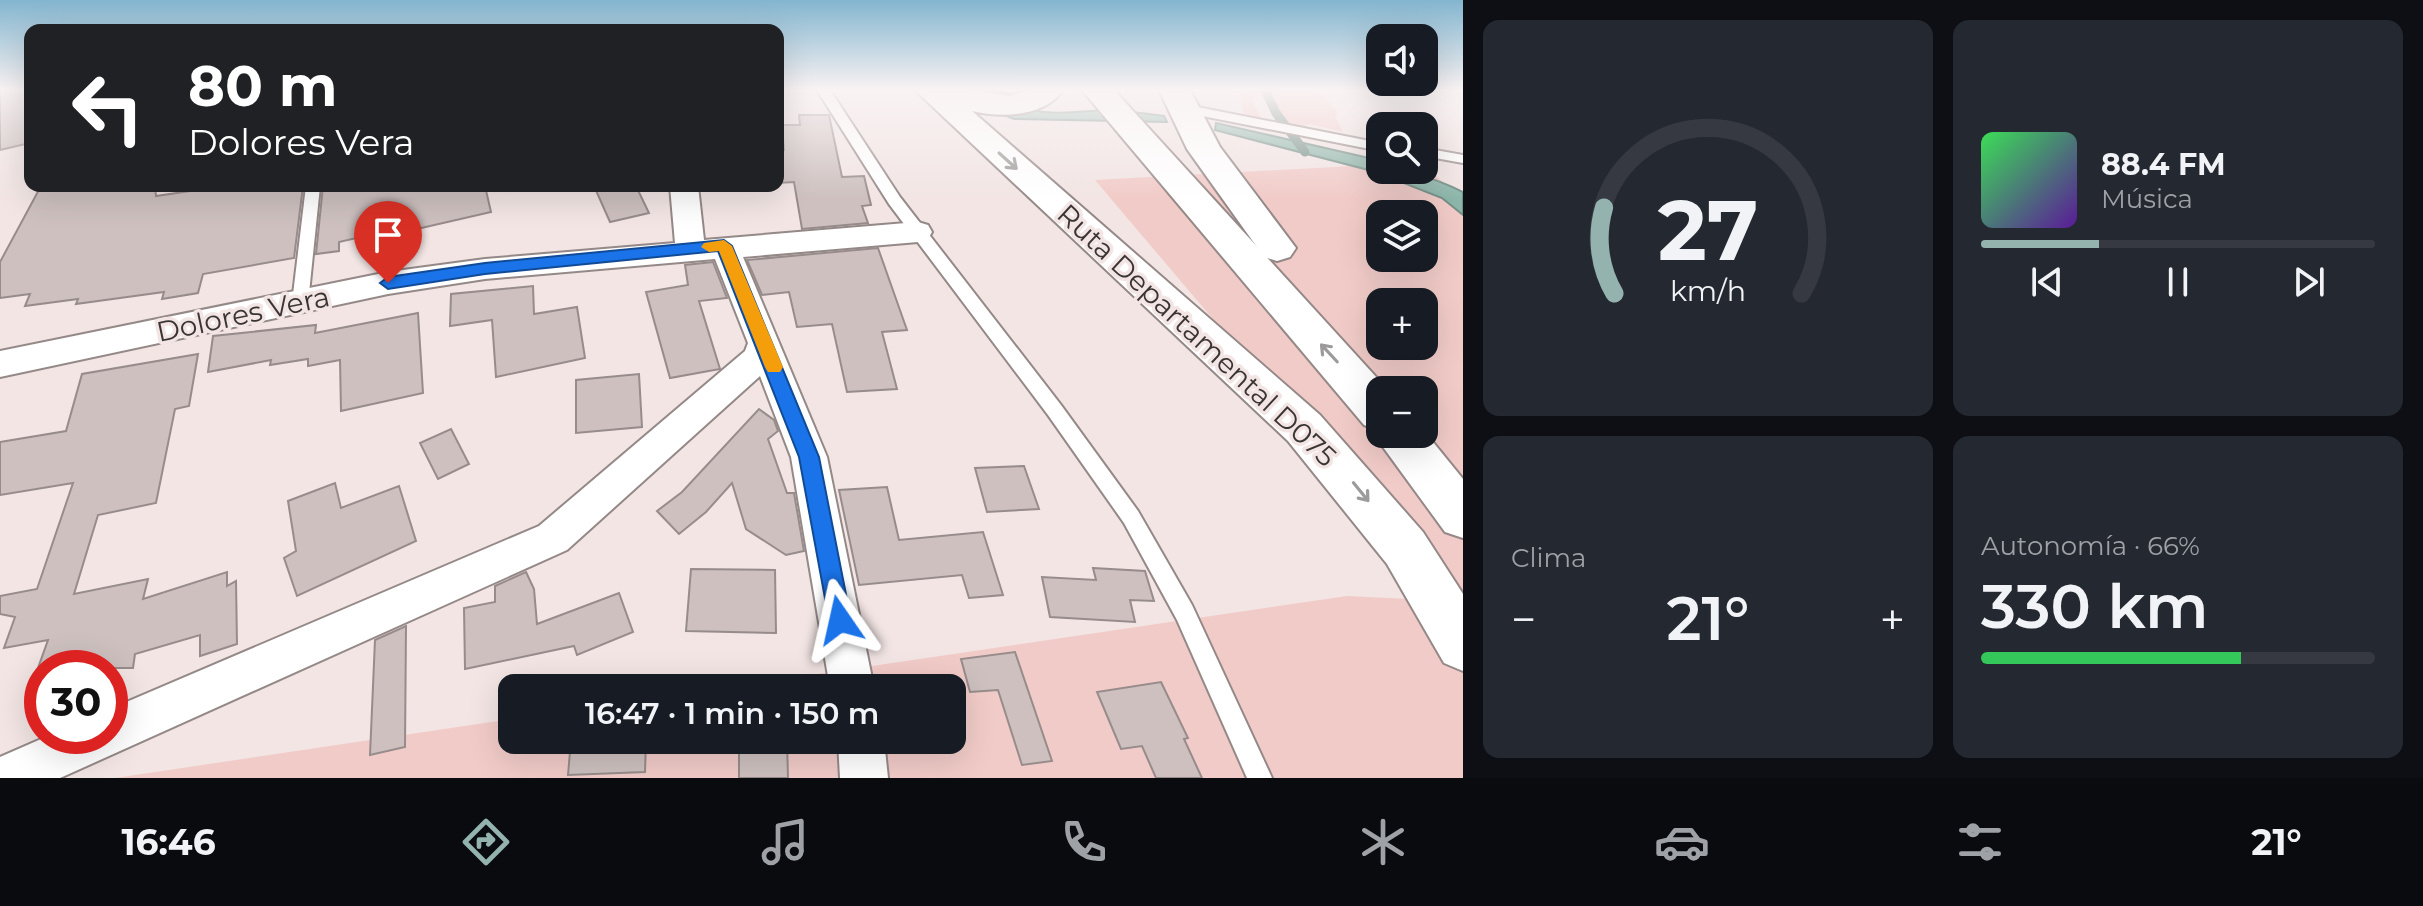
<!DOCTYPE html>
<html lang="es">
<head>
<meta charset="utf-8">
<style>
	:root { --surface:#171b24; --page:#242831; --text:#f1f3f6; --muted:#9ea1a6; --line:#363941; --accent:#94b3ae }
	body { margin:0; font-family:Montserrat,sans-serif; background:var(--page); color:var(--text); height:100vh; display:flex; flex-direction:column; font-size:30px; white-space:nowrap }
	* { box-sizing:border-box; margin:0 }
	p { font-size:26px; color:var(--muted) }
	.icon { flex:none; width:44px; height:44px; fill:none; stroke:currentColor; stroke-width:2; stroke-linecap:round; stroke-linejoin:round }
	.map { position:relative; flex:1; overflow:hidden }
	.drawer { display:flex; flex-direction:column; gap:20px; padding:20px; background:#0d0f14; width:960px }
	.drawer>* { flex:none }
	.top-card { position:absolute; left:24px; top:24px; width:760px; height:168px; border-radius:16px; box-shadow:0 8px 32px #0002; background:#202124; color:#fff; overflow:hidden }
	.controls { position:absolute; left:1366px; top:24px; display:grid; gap:16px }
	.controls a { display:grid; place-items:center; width:72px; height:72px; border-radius:16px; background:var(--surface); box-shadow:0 8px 32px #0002; font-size:40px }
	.speed { position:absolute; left:24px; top:650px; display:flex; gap:16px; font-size:40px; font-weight:700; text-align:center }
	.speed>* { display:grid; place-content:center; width:104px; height:104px; border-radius:50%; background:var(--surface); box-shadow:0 8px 32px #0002; line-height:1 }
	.speed .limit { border:12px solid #d22; background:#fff; color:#111 }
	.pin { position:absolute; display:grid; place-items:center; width:68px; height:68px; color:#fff; margin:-82px -34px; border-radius:50% 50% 50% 0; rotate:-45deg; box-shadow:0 0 8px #0007 }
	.pin .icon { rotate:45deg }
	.me { position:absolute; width:88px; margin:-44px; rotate:349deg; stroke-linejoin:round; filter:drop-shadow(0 0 6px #0008) }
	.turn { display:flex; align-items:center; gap:28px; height:168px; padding:0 32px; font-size:36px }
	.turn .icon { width:104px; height:104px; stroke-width:2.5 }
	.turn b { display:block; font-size:56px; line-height:68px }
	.big { font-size:60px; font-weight:600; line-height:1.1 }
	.drawer .tile { flex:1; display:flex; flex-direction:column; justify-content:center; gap:12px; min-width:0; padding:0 28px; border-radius:16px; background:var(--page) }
	.drawer .dial { align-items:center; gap:0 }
	.dial svg { height:208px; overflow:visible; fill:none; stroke:var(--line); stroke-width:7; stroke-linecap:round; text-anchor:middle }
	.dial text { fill:var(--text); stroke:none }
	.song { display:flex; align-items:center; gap:24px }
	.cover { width:96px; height:96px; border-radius:12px; background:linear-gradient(135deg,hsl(130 70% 55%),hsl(270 70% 35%)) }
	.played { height:8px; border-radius:4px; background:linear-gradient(90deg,var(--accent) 30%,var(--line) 30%) }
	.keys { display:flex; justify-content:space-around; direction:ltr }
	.heat { display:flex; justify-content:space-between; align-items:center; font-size:44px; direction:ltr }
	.charge { height:12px; border-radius:6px; background:linear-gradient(90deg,#34c759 66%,var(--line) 0) }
	.drawer .tiles { flex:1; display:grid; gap:20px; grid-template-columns:repeat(2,1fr) }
	.trip { position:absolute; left:498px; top:674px; width:468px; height:80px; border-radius:16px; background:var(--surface); box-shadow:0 8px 32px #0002; font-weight:600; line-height:80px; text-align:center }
	.dock { display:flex; height:128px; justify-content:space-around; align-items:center; background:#090b0e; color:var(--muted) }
	.dock .icon { width:56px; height:56px }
	.dock .current { color:var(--accent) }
	.dock b { font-size:36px; color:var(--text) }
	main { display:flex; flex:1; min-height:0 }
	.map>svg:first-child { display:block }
	.green { fill:#f1cbc8; fill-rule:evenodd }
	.water { fill:#8db6aa; stroke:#748f87; stroke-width:2 }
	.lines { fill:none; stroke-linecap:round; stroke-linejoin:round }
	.stream { stroke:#748f87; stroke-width:9 }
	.building { fill:#cdc0bf; stroke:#978c8b; stroke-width:2 }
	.lane-casing { stroke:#958988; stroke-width:4 }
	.street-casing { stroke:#958988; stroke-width:4 }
	.secondary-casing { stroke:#958988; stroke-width:4 }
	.highway-casing { stroke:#958988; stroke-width:4 }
	.lane { fill:#fff; fill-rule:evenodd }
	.street { fill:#fff; fill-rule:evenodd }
	.secondary { fill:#fff; fill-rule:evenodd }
	.highway { fill:#fff; fill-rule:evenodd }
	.oneway { stroke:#9c9a9a }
	.route { fill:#1a73e8; stroke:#114b97; stroke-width:2 }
	.slow { fill:#f59e0b }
	.labels { text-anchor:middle; stroke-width:7; stroke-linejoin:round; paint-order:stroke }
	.street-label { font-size:28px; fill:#3a3535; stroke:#f2e5e4 }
</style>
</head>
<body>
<main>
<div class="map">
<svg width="1463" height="778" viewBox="0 0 1463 778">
	<rect width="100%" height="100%" fill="#f2e5e4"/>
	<!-- green -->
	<g class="green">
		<polygon points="1239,90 1317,90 1338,112 1335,116 1343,132 1310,124 1297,128 1273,114 1268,95 1258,91 1252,99 1262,120 1255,121 1243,112"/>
		<path d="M1424 164 1463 202V778H115L512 719V740H952V688H723L1347 596 1452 601 1095 180 1352 166 1424 170ZM1380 214H1424V258H1380ZM1380 302H1424V346H1380ZM1380 390H1424V434H1380Z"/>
	</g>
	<!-- water -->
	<g class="water">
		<path d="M985 90H1006C1025 125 1081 109 1113 110 1130 111 1147 114 1164 116L1167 122 1014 119 998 113Z"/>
		<path d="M1216 123 1369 158 1380 162V170C1409 170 1437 179 1463 192V215L1442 198 1376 172 1215 130Z"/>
	</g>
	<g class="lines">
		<!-- stream -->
		<polyline class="stream" points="1265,90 1276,113 1305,152"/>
	</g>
	<!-- building -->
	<g class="building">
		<polygon points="0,90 30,90 30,143 0,150"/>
		<polygon points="799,115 829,115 842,177 864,176 871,205 862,206 868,223 802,229 794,182 778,183 778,150 784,150 782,125 800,125"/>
		<polygon points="41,186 155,186 156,196 224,186 303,186 294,258 203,274 198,293 162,299 164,292 76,304 78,299 25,306 30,294 0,298 0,262"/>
		<polygon points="323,186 485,186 491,212 417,229 417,224 339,242 339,251 316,254"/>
		<polygon points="594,186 636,186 649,213 610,222"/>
		<polygon points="878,248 907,330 882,332 897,389 847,392 832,324 797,327 789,292 762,295 747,260"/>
		<polygon points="713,262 727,298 699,301 720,369 670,378 646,292 688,285 685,265"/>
		<polygon points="533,286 534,314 577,307 585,358 496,377 492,320 450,326 451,294"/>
		<polygon points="418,313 423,393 341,411 340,360 308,366 308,359 270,365 271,360 208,372 213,336 316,325 315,333"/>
		<polygon points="198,354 189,406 175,409 156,503 98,515 74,594 148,579 143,599 227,572 227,586 236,581 237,644 200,656 200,635 135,654 133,668 38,668 48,640 4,648 15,617 0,614 0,596 37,589 73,483 0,495 0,442 66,431 82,374"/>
		<polygon points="639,374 642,427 576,433 576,380"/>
		<polygon points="759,409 774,420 778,431 768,439 787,493 794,493 804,551 786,555 746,529 732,483 706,512 679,534 657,511 682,492"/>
		<polygon points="451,429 469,464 438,479 420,443"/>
		<polygon points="1024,466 1039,509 987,512 975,468"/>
		<polygon points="335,483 341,508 399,486 416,541 297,596 284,558 296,551 288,501"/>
		<polygon points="887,487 899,540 983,532 1003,595 969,598 962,575 859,585 839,490"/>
		<polygon points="1093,568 1145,571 1154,601 1130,600 1135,622 1050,617 1042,577 1096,580"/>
		<polygon points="691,569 775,570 776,633 686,631"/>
		<polygon points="526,572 534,589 537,624 619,593 633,632 577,655 574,646 465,669 464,608 495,602 495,586"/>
		<polygon points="406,626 405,747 370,755 375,640"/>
		<polygon points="1015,652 1052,761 1022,765 998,690 970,692 961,659"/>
		<polygon points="1161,682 1188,738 1184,739 1202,778 1156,778 1142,746 1121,749 1097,692"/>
		<polygon points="571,740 646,740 645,772 568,775"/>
		<polygon points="739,740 787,740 788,778 739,778"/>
	</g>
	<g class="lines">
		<!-- lane casing -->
		<g class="lane-casing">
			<g id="lane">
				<polygon points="817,90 830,90 900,197 1061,405 1138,511 1192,605 1272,778 1247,778 1177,620 1124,523 1048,415 889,204"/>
				<polygon points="1182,104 1380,143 1380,151 1177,111 1175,108"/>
				<polygon points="1424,148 1463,155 1463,163 1424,156"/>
				<polygon points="306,186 320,186 308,303 300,309 292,303"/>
			</g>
		</g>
		<!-- street casing -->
		<g class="street-casing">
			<g id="street">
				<polygon points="670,186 698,186 704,240 918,222 928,225 932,232 928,239 918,242 743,257 827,457 874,688 830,688 791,457 760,376 567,550 60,778 0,778 0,757 48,736 110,736 110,709 539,526 745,351 748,343 715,259 485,279 388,294 0,377 0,351 388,272 485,259 675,243"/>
				<polygon points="838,740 884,740 888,778 840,778"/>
			</g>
		</g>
		<!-- secondary casing -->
		<g class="secondary-casing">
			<polygon id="secondary" points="1159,90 1190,90 1220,147 1296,248 1290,257 1277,261 1264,257 1187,149"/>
		</g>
		<!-- highway casing -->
		<g class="highway-casing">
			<g id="highway">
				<path d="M915 90H968L1009 96 1027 90H1063C1045 117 1001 118 972 111L1320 415 1423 532 1463 594V671L1444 663 1387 564 1288 441Z"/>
				<polygon points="1082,90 1114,90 1388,390 1380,390 1380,434 1424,431 1463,479 1463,538 1445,532 1383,447 1376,434 1378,430 1364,425"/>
			</g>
		</g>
		<!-- lane -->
		<use href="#lane" class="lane"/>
		<!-- street -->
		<use href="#street" class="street"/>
		<!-- secondary -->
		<use href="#secondary" class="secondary"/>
		<!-- highway -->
		<use href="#highway" class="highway"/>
	</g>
	<!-- one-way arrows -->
	<defs><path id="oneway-shaft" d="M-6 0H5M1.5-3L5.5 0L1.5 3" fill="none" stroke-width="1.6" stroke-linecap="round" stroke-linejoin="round" transform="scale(2)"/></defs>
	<g class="oneway">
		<use href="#oneway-shaft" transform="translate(1008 161) rotate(42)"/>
		<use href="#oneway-shaft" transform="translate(1329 353) rotate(-133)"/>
		<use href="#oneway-shaft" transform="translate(1361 492) rotate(51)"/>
	</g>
	<!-- sky -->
	<linearGradient id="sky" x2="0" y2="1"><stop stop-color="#83b5cf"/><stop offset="0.45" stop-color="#f9f3f3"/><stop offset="1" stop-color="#f9f3f3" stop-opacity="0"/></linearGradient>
	<rect width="1463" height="199" fill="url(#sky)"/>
	<!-- route -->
	<polygon class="route" points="724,240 732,246 819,457 851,620 848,628 840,631 832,628 829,620 799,457 718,251 485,274 388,289 380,283 388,277 485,263"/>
	<!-- slow -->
	<polygon class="slow" points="724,240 732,246 783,367 780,372 768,372 765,367 719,251 709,252 701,247 704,243"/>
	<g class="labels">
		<!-- street labels -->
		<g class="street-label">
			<text transform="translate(243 314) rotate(-12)" y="10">Dolores Vera</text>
			<text transform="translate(1197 335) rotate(43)" y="10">Ruta Departamental D075</text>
		</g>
	</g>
</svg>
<div class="controls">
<a><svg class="icon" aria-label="sound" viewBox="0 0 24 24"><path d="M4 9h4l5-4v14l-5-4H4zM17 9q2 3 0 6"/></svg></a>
<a><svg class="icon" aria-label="search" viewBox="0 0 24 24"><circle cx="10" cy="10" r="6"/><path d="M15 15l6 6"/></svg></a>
<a><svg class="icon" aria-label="layers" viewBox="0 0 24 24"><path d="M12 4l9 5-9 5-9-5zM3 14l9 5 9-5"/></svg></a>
<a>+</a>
<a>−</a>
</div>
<div class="speed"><div class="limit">30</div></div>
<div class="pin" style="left:388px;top:283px;background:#d93025"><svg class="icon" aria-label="arrive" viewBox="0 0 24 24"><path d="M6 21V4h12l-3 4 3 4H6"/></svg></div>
<svg class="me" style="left:840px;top:620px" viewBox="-20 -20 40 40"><path d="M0-17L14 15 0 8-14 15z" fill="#1a73e8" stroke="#fff" stroke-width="4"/></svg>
<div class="trip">16:47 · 1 min · 150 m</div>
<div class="top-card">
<div class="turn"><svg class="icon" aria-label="left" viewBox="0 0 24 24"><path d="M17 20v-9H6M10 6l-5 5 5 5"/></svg><div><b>80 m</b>Dolores Vera</div></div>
</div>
</div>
<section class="drawer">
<div class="tiles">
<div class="tile dial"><svg viewBox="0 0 100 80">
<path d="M14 69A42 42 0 1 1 86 69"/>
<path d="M14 69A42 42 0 0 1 10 36" stroke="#94b3ae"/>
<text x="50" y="56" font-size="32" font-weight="700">27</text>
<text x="50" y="72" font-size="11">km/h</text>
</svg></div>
<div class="tile">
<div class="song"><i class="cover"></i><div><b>88.4 FM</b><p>Música</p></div></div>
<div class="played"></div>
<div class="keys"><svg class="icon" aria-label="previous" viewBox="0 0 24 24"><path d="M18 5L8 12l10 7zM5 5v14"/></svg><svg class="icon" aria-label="pause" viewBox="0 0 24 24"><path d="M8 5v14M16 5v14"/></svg><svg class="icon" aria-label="next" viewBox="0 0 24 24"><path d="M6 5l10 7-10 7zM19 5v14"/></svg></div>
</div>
<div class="tile"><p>Clima</p>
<div class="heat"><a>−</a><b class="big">21°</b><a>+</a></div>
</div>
<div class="tile"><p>Autonomía · 66%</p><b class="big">330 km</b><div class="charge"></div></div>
</div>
</section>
</main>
<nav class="dock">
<b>16:46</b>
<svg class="icon current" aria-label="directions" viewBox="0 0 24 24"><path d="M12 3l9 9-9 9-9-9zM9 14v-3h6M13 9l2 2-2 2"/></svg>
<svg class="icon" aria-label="music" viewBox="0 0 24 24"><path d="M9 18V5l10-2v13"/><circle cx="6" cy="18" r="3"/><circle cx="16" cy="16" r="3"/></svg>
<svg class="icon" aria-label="phone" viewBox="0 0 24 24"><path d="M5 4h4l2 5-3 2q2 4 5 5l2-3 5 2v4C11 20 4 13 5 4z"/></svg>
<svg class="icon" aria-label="climate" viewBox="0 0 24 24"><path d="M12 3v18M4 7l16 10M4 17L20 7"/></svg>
<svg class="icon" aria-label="car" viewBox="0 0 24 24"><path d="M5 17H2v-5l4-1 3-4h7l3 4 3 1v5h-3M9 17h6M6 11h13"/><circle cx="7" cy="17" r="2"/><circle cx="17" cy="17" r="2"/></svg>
<svg class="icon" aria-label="filters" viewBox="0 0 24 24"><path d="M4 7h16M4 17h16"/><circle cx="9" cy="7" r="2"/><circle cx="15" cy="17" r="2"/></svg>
<b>21°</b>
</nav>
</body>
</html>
